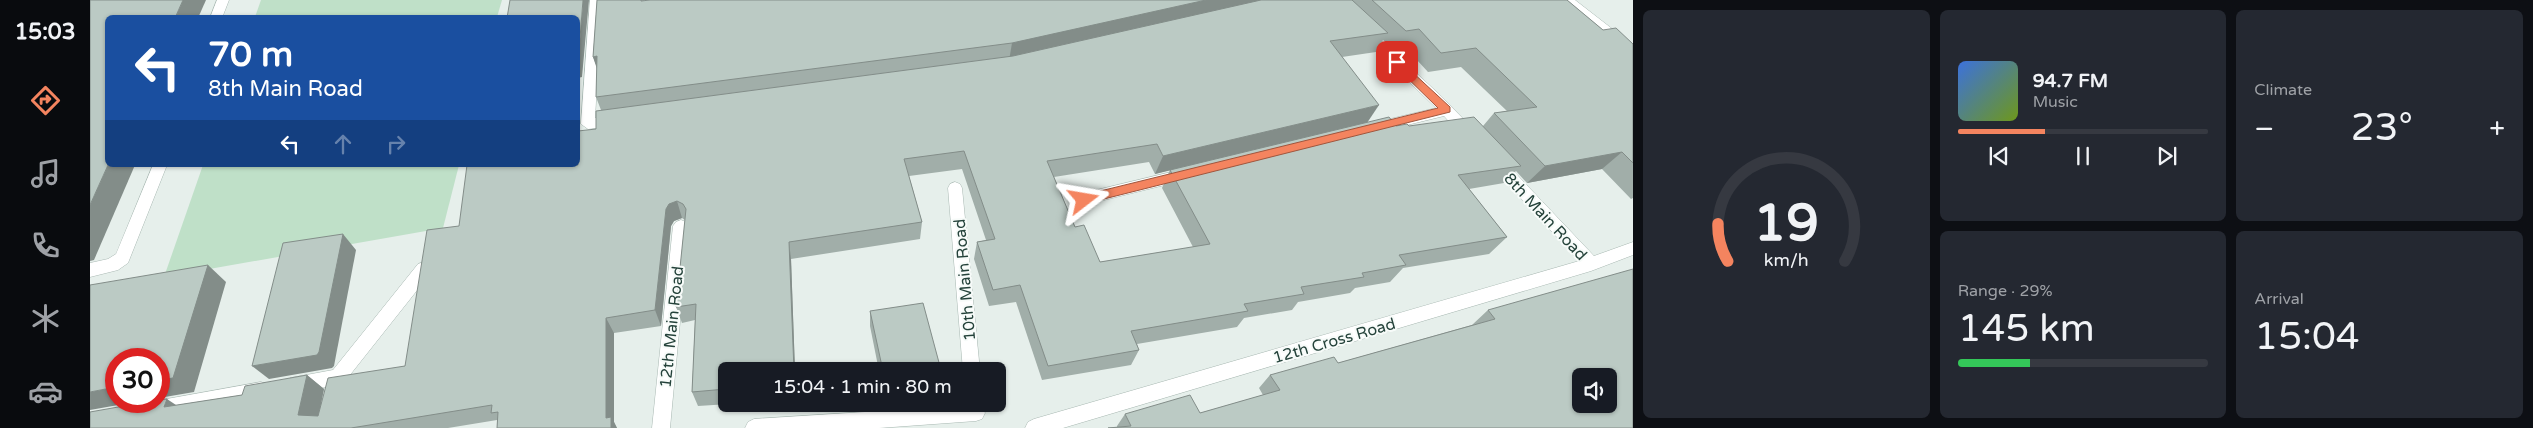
<!DOCTYPE html>
<html lang="en">
<head>
<meta charset="utf-8">
<style>
	:root { --surface:#171b24; --page:#242831; --text:#f1f3f6; --muted:#9ea1a6; --line:#363941; --accent:#f4845f }
	body { margin:0; font-family:"Varela Round",sans-serif; background:var(--page); color:var(--text); height:100vh; display:flex; flex-direction:column; font-size:19px; white-space:nowrap }
	* { box-sizing:border-box; margin:0 }
	p { font-size:16px; color:var(--muted) }
	.icon { flex:none; width:28px; height:28px; fill:none; stroke:currentColor; stroke-width:2; stroke-linecap:round; stroke-linejoin:round }
	.map { position:relative; flex:1; overflow:hidden }
	.details { display:flex; flex-direction:column; gap:10px; padding:10px; background:#0d0f14; width:900px }
	.details>* { flex:none }
	.hud { position:absolute; left:15px; top:15px; width:475px; height:152px; border-radius:8px; box-shadow:0 1px 4px #0004; background:#1a4fa0; color:#fff; overflow:hidden }
	.buttons { position:absolute; left:1482px; top:368px; display:grid; gap:10px }
	.buttons a { display:grid; place-items:center; width:45px; height:45px; border-radius:8px; background:var(--surface); box-shadow:0 1px 4px #0004; font-size:25px }
	.speed { position:absolute; left:15px; top:348px; display:flex; gap:10px; font-size:25px; font-weight:700; text-align:center }
	.speed>* { display:grid; place-content:center; width:65px; height:65px; border-radius:50%; background:var(--surface); box-shadow:0 1px 4px #0004; line-height:1 }
	.speed .limit { border:8px solid #d22; background:#fff; color:#111 }
	.pin { position:absolute; display:grid; place-items:center; width:42px; height:42px; color:#fff; margin:-21px; border-radius:10px; box-shadow:0 2px 8px #0006 }
	.me { position:absolute; width:55px; margin:-28px; rotate:76deg; stroke-linejoin:round; filter:drop-shadow(0 0 4px #0008) }
	.turn { display:flex; align-items:center; gap:18px; height:105px; padding:0 20px; font-size:22px }
	.turn .icon { width:65px; height:65px; stroke-width:2.5 }
	.turn b { display:block; font-size:35px; line-height:42px }
	.lanes { display:flex; align-items:center; height:48px; padding:0 20px; background:#0003; justify-content:center; gap:25px; direction:ltr }
	.lanes .off { opacity:.35 }
	.big { font-size:38px; font-weight:600; line-height:1.1 }
	.details .card { flex:1; display:flex; flex-direction:column; justify-content:center; gap:8px; min-width:0; padding:0 18px; border-radius:8px; background:var(--page) }
	.details .dial { align-items:center; gap:0 }
	.dial svg { height:130px; overflow:visible; fill:none; stroke:var(--line); stroke-width:7; stroke-linecap:round; text-anchor:middle }
	.dial text { fill:var(--text); stroke:none }
	.song { display:flex; align-items:center; gap:15px }
	.cover { width:60px; height:60px; border-radius:8px; background:linear-gradient(135deg,hsl(220 70% 55%),hsl(80 70% 35%)) }
	.played { height:5px; border-radius:2px; background:linear-gradient(90deg,var(--accent) 35%,var(--line) 35%) }
	.keys { display:flex; justify-content:space-around; direction:ltr }
	.heat { display:flex; justify-content:space-between; align-items:center; font-size:28px; direction:ltr }
	.charge { height:8px; border-radius:4px; background:linear-gradient(90deg,#34c759 29%,var(--line) 0) }
	.details .tiles { flex:1; display:grid; gap:10px; grid-template-columns:repeat(3,1fr) }
	.card:first-child { grid-row:span 2 }
	.trip { position:absolute; left:628px; top:362px; width:288px; height:50px; border-radius:8px; background:var(--surface); box-shadow:0 1px 4px #0004; font-weight:600; line-height:50px; text-align:center }
	main { display:flex; flex:1; min-height:0 }
	.dock { display:flex; flex-direction:column; width:90px; justify-content:space-around; align-items:center; background:#090b0e; color:var(--muted) }
	.dock .icon { width:35px; height:35px }
	.dock .selected { color:var(--accent) }
	.dock b { font-size:22px; color:var(--text) }
	.map>svg:first-child { display:block }
	.green { fill:#bfe0c8 }
	.lines { fill:none; stroke-linecap:round; stroke-linejoin:round }
	.minor-casing { stroke:#a8b8b2; stroke-width:1 }
	.minor { fill:#fff; fill-rule:evenodd }
	.wall { fill:#a1aea9; fill-rule:evenodd }
	.shaded-wall { fill:#838d89 }
	.building { fill:#bbcac4; stroke:#838d89; fill-rule:evenodd }
	.route { fill:#f4845f; stroke:#9f563e }
	.labels { text-anchor:middle; stroke-width:4; stroke-linejoin:round; paint-order:stroke }
	.street-label { font-size:16px; fill:#24423a; stroke:#f7fbf9 }
</style>
</head>
<body>
<main>
<nav class="dock">
<b>15:03</b>
<svg class="icon selected" aria-label="directions" viewBox="0 0 24 24"><path d="M12 3l9 9-9 9-9-9zM9 14v-3h6M13 9l2 2-2 2"/></svg>
<svg class="icon" aria-label="music" viewBox="0 0 24 24"><path d="M9 18V5l10-2v13"/><circle cx="6" cy="18" r="3"/><circle cx="16" cy="16" r="3"/></svg>
<svg class="icon" aria-label="phone" viewBox="0 0 24 24"><path d="M5 4h4l2 5-3 2q2 4 5 5l2-3 5 2v4C11 20 4 13 5 4z"/></svg>
<svg class="icon" aria-label="climate" viewBox="0 0 24 24"><path d="M12 3v18M4 7l16 10M4 17L20 7"/></svg>
<svg class="icon" aria-label="car" viewBox="0 0 24 24"><path d="M5 17H2v-5l4-1 3-4h7l3 4 3 1v5h-3M9 17h6M6 11h13"/><circle cx="7" cy="17" r="2"/><circle cx="17" cy="17" r="2"/></svg>
</nav>
<div class="map">
<svg width="1543" height="428" viewBox="0 0 1543 428">
	<rect width="100%" height="100%" fill="#e6efeb"/>
	<!-- green -->
	<g class="green">
		<polygon points="171,0 412,0 407,17 165,17"/>
		<polygon points="113,165 369,165 353,228 74,277"/>
	</g>
	<g class="lines">
		<!-- minor casing -->
		<g class="minor-casing">
			<g id="minor">
				<polygon points="127,0 139,0 132,18 120,18"/>
				<polygon points="500,0 512,0 505,118 525,116 532,121 525,126 498,129 491,124"/>
				<polygon points="531,0 565,0 559,4 535,7 529,3"/>
				<polygon points="1471,0 1485,0 1543,45 1543,56 1538,55"/>
				<polygon points="1276,29 1280,30 1351,96 1384,130 1386,134 1384,138 1374,138 1354,116 1284,133 1279,132 1277,128 1279,124 1346,108 1272,36 1270,33"/>
				<polygon points="1407,158 1412,159 1504,256 1543,242 1543,255 1501,271 973,428 935,428 938,422 944,419 1489,261 1402,167 1400,163 1402,159"/>
				<polygon points="63,165 77,165 38,263 28,270 0,277 0,263 18,259 26,254"/>
				<polygon points="1094,169 1099,171 1101,175 1099,179 994,205 989,203 987,199 989,195 994,193"/>
				<polygon points="865,182 870,184 872,188 890,371 873,371 858,188 860,184"/>
				<polygon points="591,220 596,222 599,226 580,428 562,428 583,226 586,222"/>
				<polygon points="334,262 340,264 342,269 340,274 256,380 252,393 246,395 240,393 237,387 206,392 200,390 197,384 200,378 243,370 328,264"/>
				<polygon points="171,382 177,384 180,390 177,396 171,398 71,416 65,414 62,408 65,402 71,400"/>
				<polygon points="886,405 892,407 895,413 892,419 886,421 789,428 655,428 658,422 664,419"/>
			</g>
		</g>
		<!-- minor -->
		<use href="#minor" class="minor"/>
	</g>
	<!-- wall -->
	<g class="wall">
		<path d="M507 0H554V1L560 0H1477L1513 30 1543 44V198L1541 199 1512 169 1437 183 1426 171 1414 183 1379 189 1417 237 1399 254 1313 268 1300 282 1265 288 1260 293 1208 302 1202 310 1154 318 1147 327 1047 344 1049 350 1041 365 952 380 926 302 899 306 884 259 887 242 896 240 872 169 819 176 832 222 830 239 701 259 705 371H636V404H639L608 406 602 392 605 320 592 323 586 307 595 220 592 218 584 221 581 226 571 326 524 333V422L527 428H407V420L358 428H0L87 405 152 395 217 375 234 389 231 403 315 366 369 226 506 129 511 110 506 97 507 67 503 57ZM1293 40 1303 49 1316 48 1338 72 1371 67 1417 111 1404 113 1393 126H1319L1277 122 1252 57 1286 52ZM1059 162 1065 174 1080 170 1072 188 1103 247 1010 262 985 227 964 177Z"/>
		<polygon points="1398,310 1543,428 1027,427 1027,426 1035,414 1110,413 1173,395 1169,388 1180,375 1248,363 1382,325"/>
		<polygon points="780,311 851,370 851,371 789,371 780,326"/>
	</g>
	<!-- shaded-wall -->
	<g class="shaded-wall">
		<polygon points="93,0 116,0 108,18 85,18"/>
		<polygon points="493,0 499,0 492,77 488,78 488,64"/>
		<polygon points="1116,0 1191,0 919,61 922,43"/>
		<polygon points="507,56 509,75 503,57"/>
		<polygon points="1289,105 1277,123 1065,174 1073,156"/>
		<polygon points="1532,152 1512,169 1437,183 1455,166"/>
		<polygon points="18,165 45,165 4,260 0,261 0,205"/>
		<polygon points="587,201 592,218 584,221 581,226 571,326 565,310 576,209 579,204"/>
		<polygon points="253,234 266,250 244,366 242,368 179,379 162,366"/>
		<polygon points="699,242 701,259 705,371 704,371"/>
		<polygon points="118,265 136,282 104,392 69,398 69,380"/>
		<polygon points="516,318 524,333 524,422 527,428 521,428 516,418"/>
		<polygon points="217,375 234,389 226,428 208,415"/>
		<polygon points="26,387 26,401 51,401 0,410 0,392"/>
		<polygon points="77,399 98,413 74,407"/>
	</g>
	<!-- building -->
	<g class="building">
		<polygon points="0,0 93,0 85,18 18,18 18,165 0,205"/>
		<polygon points="420,0 493,0 488,64 488,18 417,18"/>
		<polygon points="507,0 551,0 551,1 560,0 1116,0 922,43 506,97 507,56 503,57"/>
		<polygon points="1171,0 1262,0 1298,33 1240,41 1289,105 1073,156 1067,144 957,161 985,227 994,225 1010,262 1120,244 1080,170 1299,117 1306,126 1317,124 1319,126 1384,117 1431,166 1368,175 1417,237 1309,255 1316,265 1272,273 1274,277 1211,287 1214,294 1154,304 1158,311 1041,331 1049,350 958,366 930,285 903,290 887,242 905,239 874,151 814,159 832,222 699,242 704,371 636,371 636,389 602,392 606,304 586,307 596,209 593,204 587,201 579,204 576,209 565,310 516,318 516,418 521,417 521,428 407,428 408,412 401,413 402,405 261,428 0,428 0,412 62,401 69,401 69,400 77,399 74,407 152,395 155,386 217,375 208,415 228,416 238,378 315,366 337,230 369,226 377,165 488,165 488,131 506,129 506,111 923,56"/>
		<polygon points="1282,0 1477,0 1513,30 1526,28 1543,44 1543,163 1532,152 1455,166 1404,113 1447,107 1386,48 1351,53 1329,29 1316,31"/>
		<polygon points="253,234 229,352 227,355 162,366 193,243"/>
		<polygon points="118,265 83,378 69,380 69,359 26,359 26,387 0,392 0,285"/>
		<path d="M1543 269V428H1018L1041 426 1035 414 1100 395 1110 413 1190 390 1180 375 1244 357 1248 363 1405 319 1398 310ZM1491 376H1519V404H1491Z"/>
		<polygon points="833,303 851,370 844,371 793,371 780,311"/>
	</g>
	<!-- route -->
	<polygon class="route" points="1307,58 1360,107 1360,112 994,204 988,200 994,195 1348,108 1303,64 1302,62"/>
	<g class="labels">
		<!-- street labels -->
		<g class="street-label">
			<text transform="translate(1456 216) rotate(47)" y="6">8th Main Road</text>
			<text transform="translate(874 280) rotate(-95)" y="6">10th Main Road</text>
			<text transform="translate(581 327) rotate(-84)" y="6">12th Main Road</text>
			<text transform="translate(1244 340) rotate(-16)" y="6">12th Cross Road</text>
		</g>
	</g>
</svg>
<div class="buttons">
<a><svg class="icon" aria-label="sound" viewBox="0 0 24 24"><path d="M4 9h4l5-4v14l-5-4H4zM17 9q2 3 0 6"/></svg></a>
</div>
<div class="speed"><div class="limit">30</div></div>
<div class="pin" style="left:1307px;top:62px;background:#d93025"><svg class="icon" aria-label="arrive" viewBox="0 0 24 24"><path d="M6 21V4h12l-3 4 3 4H6"/></svg></div>
<svg class="me" style="left:994px;top:200px" viewBox="-20 -20 40 40"><path d="M0-17L14 15 0 8-14 15z" fill="#f4845f" stroke="#fff" stroke-width="4"/></svg>
<div class="trip">15:04 · 1 min · 80 m</div>
<div class="hud">
<div class="turn"><svg class="icon" aria-label="left" viewBox="0 0 24 24"><path d="M17 20v-9H6M10 6l-5 5 5 5"/></svg><div><b>70 m</b>8th Main Road</div></div>
<div class="lanes"><svg class="icon" aria-label="left" viewBox="0 0 24 24"><path d="M17 20v-9H6M10 6l-5 5 5 5"/></svg><svg class="icon off" aria-label="ahead" viewBox="0 0 24 24"><path d="M12 20V5M6 11l6-6 6 6"/></svg><svg class="icon off" aria-label="right" viewBox="0 0 24 24"><path d="M7 20v-9h11M14 6l5 5-5 5"/></svg></div>
</div>
</div>
<section class="details">
<div class="tiles">
<div class="card dial"><svg viewBox="0 0 100 80">
<path d="M14 69A42 42 0 1 1 86 69"/>
<path d="M14 69A42 42 0 0 1 8 46" stroke="#f4845f"/>
<text x="50" y="56" font-size="32" font-weight="700">19</text>
<text x="50" y="72" font-size="11">km/h</text>
</svg></div>
<div class="card">
<div class="song"><i class="cover"></i><div><b>94.7 FM</b><p>Music</p></div></div>
<div class="played"></div>
<div class="keys"><svg class="icon" aria-label="previous" viewBox="0 0 24 24"><path d="M18 5L8 12l10 7zM5 5v14"/></svg><svg class="icon" aria-label="pause" viewBox="0 0 24 24"><path d="M8 5v14M16 5v14"/></svg><svg class="icon" aria-label="next" viewBox="0 0 24 24"><path d="M6 5l10 7-10 7zM19 5v14"/></svg></div>
</div>
<div class="card"><p>Climate</p>
<div class="heat"><a>−</a><b class="big">23°</b><a>+</a></div>
</div>
<div class="card"><p>Range · 29%</p><b class="big">145 km</b><div class="charge"></div></div>
<div class="card"><p>Arrival</p><b class="big">15:04</b></div>
</div>
</section>
</main>
</body>
</html>
